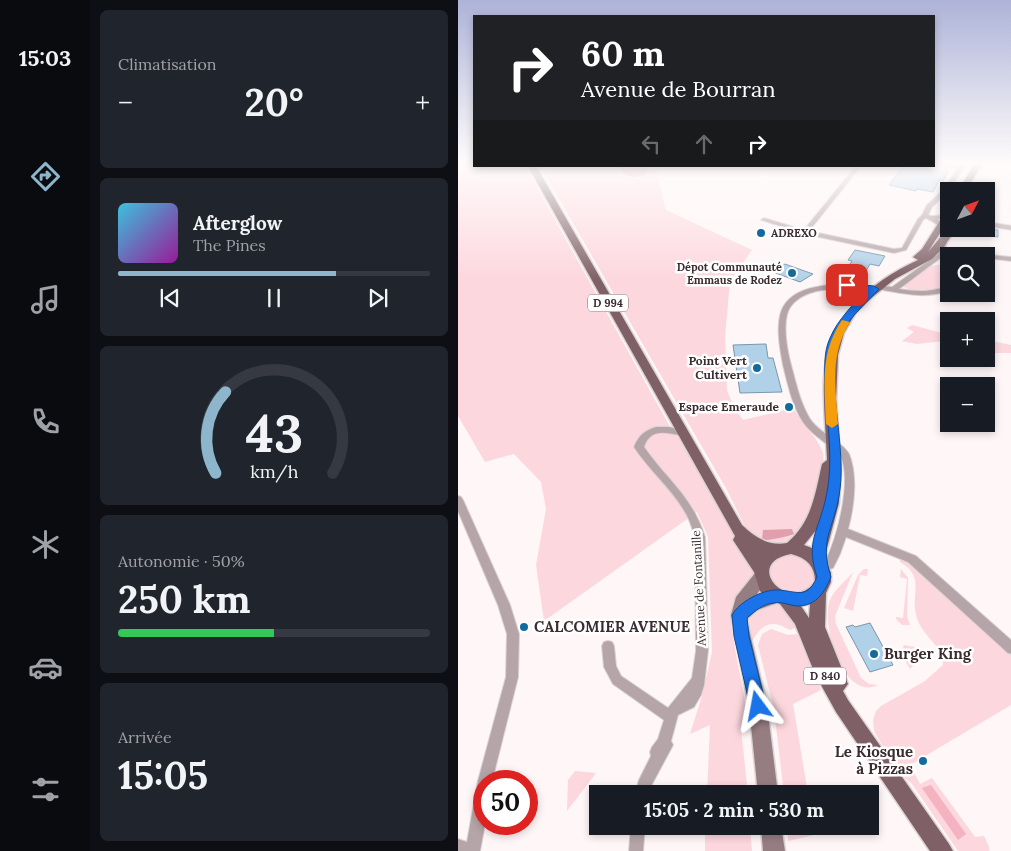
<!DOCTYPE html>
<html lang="fr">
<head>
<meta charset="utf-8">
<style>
	:root { --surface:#171b24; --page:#20242c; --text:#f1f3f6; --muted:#9ea1a6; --line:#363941; --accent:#8db6cd }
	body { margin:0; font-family:Lora,serif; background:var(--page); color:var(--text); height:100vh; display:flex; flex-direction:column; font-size:19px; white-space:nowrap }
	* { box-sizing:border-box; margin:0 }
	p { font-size:16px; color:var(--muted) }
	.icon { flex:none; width:28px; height:28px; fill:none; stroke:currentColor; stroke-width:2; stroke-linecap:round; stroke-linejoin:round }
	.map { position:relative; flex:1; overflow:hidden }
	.drawer { display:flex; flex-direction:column; gap:10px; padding:10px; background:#0d0f14; width:368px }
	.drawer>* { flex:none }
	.top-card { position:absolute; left:15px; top:15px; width:462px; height:152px; border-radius:0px; box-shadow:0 2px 8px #0003; background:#202124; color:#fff; overflow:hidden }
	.needle { width:32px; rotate:49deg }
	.controls { position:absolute; left:482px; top:182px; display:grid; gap:10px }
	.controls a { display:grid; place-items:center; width:55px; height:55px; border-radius:0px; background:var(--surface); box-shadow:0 2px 8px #0003; font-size:25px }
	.speed { position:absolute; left:15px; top:770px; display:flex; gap:10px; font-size:25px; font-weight:700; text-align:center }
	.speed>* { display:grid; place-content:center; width:65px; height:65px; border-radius:50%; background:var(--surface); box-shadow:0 2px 8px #0003; line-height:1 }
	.speed .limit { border:8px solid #d22; background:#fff; color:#111 }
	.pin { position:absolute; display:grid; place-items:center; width:42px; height:42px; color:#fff; margin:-21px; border-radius:10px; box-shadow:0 2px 8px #0006 }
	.me { position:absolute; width:55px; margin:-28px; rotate:347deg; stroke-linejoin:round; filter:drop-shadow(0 0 4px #0008) }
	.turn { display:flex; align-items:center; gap:18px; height:105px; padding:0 25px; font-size:22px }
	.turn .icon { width:65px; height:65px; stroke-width:2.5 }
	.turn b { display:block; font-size:35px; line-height:42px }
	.lanes { display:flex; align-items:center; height:48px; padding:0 25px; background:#0003; justify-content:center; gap:25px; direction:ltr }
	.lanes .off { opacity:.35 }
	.big { font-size:38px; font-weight:800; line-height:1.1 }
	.drawer .widget { flex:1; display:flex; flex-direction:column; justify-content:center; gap:8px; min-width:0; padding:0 18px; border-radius:8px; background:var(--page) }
	.drawer .dial { align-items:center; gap:0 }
	.dial svg { height:130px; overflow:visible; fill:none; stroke:var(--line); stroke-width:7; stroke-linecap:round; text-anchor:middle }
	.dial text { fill:var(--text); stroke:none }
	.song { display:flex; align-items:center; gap:15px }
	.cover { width:60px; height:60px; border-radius:8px; background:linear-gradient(135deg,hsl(190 70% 55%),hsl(300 70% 35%)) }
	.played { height:5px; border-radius:2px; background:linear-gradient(90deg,var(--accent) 70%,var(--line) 70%) }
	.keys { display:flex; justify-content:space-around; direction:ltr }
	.heat { display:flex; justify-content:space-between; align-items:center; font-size:28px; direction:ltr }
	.charge { height:8px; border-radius:4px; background:linear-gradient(90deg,#34c759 50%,var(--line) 0) }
	.trip { position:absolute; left:131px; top:785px; width:290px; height:50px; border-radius:0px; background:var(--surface); box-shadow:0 2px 8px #0003; font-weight:800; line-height:50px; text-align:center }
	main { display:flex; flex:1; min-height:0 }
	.tabs { display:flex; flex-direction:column; width:90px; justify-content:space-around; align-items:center; background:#090b0e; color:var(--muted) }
	.tabs .icon { width:35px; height:35px }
	.tabs .active { color:var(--accent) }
	.tabs b { font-size:22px; color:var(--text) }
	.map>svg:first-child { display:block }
	.green { fill:#fcd7de }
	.forest { fill:#e19fad }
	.water { fill:#f5b2c1 }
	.building { fill:#b1d1e8; stroke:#7997ad }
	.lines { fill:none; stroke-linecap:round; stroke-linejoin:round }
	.street-casing { stroke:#dbd2d3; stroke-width:2 }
	.secondary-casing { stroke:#dbd2d3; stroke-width:3 }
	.primary-casing { stroke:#dbd2d3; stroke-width:3 }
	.street { fill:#b6a5a8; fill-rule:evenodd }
	.secondary { fill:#967d82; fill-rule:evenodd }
	.primary { fill:#7e6066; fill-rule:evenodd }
	.route { fill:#1a73e8; stroke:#114b97 }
	.slow { fill:#f59e0b }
	.poi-dot { fill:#126b9b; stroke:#fff; stroke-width:2 }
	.labels { text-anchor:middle; stroke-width:5; stroke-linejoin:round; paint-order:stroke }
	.far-poi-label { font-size:11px; font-weight:bold; fill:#3b2c2f; stroke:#fff; text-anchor:start }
	.shield { fill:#fff; stroke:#766b6d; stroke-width:1 }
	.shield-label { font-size:11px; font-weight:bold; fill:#3b2c2f }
	.poi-label { font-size:12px; font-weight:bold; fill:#3b2c2f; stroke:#fff; text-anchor:end }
	.street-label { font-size:12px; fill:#3b2c2f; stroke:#fff }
	.near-poi-label { font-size:15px; font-weight:bold; fill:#3b2c2f; stroke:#fff; text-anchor:start }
</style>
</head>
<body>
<main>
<nav class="tabs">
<b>15:03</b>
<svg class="icon active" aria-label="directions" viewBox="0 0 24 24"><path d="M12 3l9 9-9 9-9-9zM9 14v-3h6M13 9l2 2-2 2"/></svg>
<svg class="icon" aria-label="music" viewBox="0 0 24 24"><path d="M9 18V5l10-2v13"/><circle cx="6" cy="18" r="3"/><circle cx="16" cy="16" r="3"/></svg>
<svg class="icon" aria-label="phone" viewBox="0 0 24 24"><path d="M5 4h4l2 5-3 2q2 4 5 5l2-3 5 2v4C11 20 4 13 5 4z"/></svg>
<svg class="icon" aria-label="climate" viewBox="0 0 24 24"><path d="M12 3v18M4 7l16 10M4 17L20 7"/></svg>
<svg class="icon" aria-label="car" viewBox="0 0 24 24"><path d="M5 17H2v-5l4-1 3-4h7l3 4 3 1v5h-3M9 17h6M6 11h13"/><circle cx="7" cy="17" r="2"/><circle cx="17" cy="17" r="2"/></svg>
<svg class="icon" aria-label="filters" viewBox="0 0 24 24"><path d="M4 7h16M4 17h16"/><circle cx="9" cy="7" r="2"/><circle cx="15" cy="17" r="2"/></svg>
</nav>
<section class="drawer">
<div class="widget"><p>Climatisation</p>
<div class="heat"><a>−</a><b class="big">20°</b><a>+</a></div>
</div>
<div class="widget">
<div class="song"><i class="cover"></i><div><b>Afterglow</b><p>The Pines</p></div></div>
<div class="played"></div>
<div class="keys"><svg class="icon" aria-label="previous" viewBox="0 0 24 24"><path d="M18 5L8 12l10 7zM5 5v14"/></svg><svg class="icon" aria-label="pause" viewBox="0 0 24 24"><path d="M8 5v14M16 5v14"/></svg><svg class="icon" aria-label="next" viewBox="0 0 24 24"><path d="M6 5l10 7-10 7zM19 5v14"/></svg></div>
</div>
<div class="widget dial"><svg viewBox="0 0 100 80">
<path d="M14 69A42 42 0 1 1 86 69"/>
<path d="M14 69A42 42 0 0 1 20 19" stroke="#8db6cd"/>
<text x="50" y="56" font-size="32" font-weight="700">43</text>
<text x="50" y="72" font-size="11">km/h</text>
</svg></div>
<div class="widget"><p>Autonomie · 50%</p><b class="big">250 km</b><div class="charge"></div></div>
<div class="widget"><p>Arrivée</p><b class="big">15:05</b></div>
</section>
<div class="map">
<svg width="554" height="851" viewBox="0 0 554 851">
	<rect width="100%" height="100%" fill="#fef6f7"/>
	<!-- green -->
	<g class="green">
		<path d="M0 162H16V166H67L216 434 220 437 296 570C293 586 276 595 274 605 271 617 274 629 276 640 279 668 289 696 288 724L283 729 290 794H249L252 725 232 734 244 696 254 652 250 537 239 512 86 621 78 565 88 509 83 482 56 454 27 462 0 416Z"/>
		<path d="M82 166H165L162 169 197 166 208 210 294 250 272 281 267 337 269 390 275 406 285 420 335 408C342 419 363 443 365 453 367 463 362 477 359 487 350 528 340 557 292 537L269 490Z"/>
		<path d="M485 264 484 280 491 284C480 294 457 294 444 286L472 266Z"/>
		<polygon points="454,325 491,335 491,346 487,345 486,341 459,344 444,341 456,332 449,328"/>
		<polygon points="529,340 553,345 553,353 529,353"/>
		<polygon points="332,552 349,556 361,582 343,596 317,590 309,569 317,557"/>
		<path d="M442 559H452L553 655V705L452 765 462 784 474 778 517 837 526 836 531 847V851H500L454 784 440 772 416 731 415 720 418 711 423 706 467 681 485 665C485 645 464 636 459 618 451 594 469 578 442 562Z"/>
		<polygon points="406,569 410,569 409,576 402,575 395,611 386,608 400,575"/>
		<polygon points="443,569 450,578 449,617 452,625 444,625 438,619 438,617 445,618 449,579 442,577"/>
		<path d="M395 572 377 616 378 624 403 678 411 684 420 685C387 701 367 633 370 610 371 592 385 585 395 572Z"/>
		<path d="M319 603 324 606 340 626 333 630C328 629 325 626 321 625 307 620 298 633 293 644L288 624 293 610Z"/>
		<polygon points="313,629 330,635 339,634 363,690 335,704 350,794 326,794 316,709 300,645 304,634"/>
		<path d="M446 645 456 647C459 656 459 662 452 669L443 654Z"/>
		<polygon points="117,771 138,773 109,811 110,780"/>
		<polygon points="247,826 292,826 294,851 247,851"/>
		<polygon points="330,826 355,826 356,835 330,841"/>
	</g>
	<!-- forest -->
	<g class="forest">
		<path d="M165 166H191L187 175C177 177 168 179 162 169Z"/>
		<path d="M334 529 336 534C332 536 309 541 304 540L305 530Z"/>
	</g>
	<!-- water -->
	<polygon class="water" points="473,785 508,834 500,840 464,788"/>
	<!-- building -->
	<g class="building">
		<polygon points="445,166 476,166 488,168 487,170 490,171 485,181 481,180 475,192 459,189 458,191 431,185"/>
		<polygon points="509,229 540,230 540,237 509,233"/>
		<polygon points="397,250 427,256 421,266 412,264 406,274 388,270 394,261 390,260"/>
		<polygon points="327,264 355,274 342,282 315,272"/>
		<polygon points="308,344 310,358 315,358 324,392 282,393 275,345"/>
		<polygon points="412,623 435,665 412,672 388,627 395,625 397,627"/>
	</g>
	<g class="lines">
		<!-- street casing -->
		<g class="street-casing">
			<g id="street">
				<polygon points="476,162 502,165 505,162 510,162 490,191 474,207 470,215 474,216 491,215 491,217 479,219 486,224 486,226 482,226 468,218 465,220 448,250 436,253 347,234 303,220 306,218 346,230 398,166 403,166 351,231 436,249 444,248 460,219 464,215 469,205 486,189 500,168 476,164"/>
				<polygon points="529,222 554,226 554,230 529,226"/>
				<path d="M484 241 489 242 485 256 441 289C461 292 472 292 491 286V290C468 300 444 293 419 289L416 291C393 288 349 284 333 306 323 319 329 350 333 365 338 383 342 403 352 419 361 433 385 442 391 454 400 476 396 507 390 529L458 556 554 641V654L550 653 450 562 388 537 382 554 375 568 364 571 360 570 359 567 360 564 367 562C379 539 395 479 382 455 380 451 374 448 370 445 361 438 352 432 345 422 334 405 330 385 325 365 322 349 318 328 323 312 334 280 389 283 416 287L419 285 434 287 480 254Z"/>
				<polygon points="523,254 554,257 554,261 529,258 529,256 520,256"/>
				<path d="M198 427H211L227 431 228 433 224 436C208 432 192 428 186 447 209 480 234 496 247 537L250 651 246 685 243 695 236 707 220 715 213 741 215 745 193 786 191 794H177L181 780 193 756 192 752 194 747 200 739 206 720 155 684 146 667 144 646 146 642 150 641 154 642 156 646 158 666 163 676 210 708 234 678 238 651 237 537C234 528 232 520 227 512 213 488 191 470 176 447 181 435 186 431 198 427Z"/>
				<polygon points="0,496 3,497 5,500 52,605 61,634 60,677 34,781 26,781 27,824 22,851 0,851 0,839 9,842 20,781 48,677 49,634 40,605 0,511"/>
				<polygon points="173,826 187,826 185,851 171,851"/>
			</g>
		</g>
		<!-- secondary casing -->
		<g class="secondary-casing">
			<g id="secondary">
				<polygon points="303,571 308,572 311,577 297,597 318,589 324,591 326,596 324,601 299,610 290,618 289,621 309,706 320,794 300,794 291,706 273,615 278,597 298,572"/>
				<polygon points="303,826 323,826 327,851 305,851"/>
			</g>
		</g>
		<!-- primary casing -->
		<g class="primary-casing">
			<g id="primary">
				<polygon points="518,162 525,162 508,191 500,191"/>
				<path d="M70 166H78L284 525C298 538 310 546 329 543 354 522 357 494 364 464L369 460C368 433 365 406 366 379 368 320 410 283 460 260L455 257 464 249 488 211H491V219L470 252 491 227 498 229 485 248 474 259 437 279 408 302 397 314 386 333 380 355 378 401 383 471 381 503 368 552V561L373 573V582L368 593 367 627 390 684 385 691 390 700 491 844 495 851H472L378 712 357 674 337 624 322 604 310 599 302 591 296 572 275 540 277 536ZM359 529 354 548 346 545ZM333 554C349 558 357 566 357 582 331 616 283 563 333 554ZM352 604 351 618 343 606Z"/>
			</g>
		</g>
		<!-- street -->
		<use href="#street" class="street"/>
		<!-- secondary -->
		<use href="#secondary" class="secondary"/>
		<!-- primary -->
		<use href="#primary" class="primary"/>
	</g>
	<!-- sky -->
	<linearGradient id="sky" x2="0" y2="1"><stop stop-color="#adb3d8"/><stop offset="0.58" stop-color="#fffbfb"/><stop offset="1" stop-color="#fffbfb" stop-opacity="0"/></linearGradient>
	<rect width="554" height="281" fill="url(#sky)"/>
	<!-- route -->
	<path class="route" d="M386 283 416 286 421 289C407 305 388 319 381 340 367 384 390 448 381 496 375 531 361 540 373 577 367 592 358 606 340 606 332 606 324 601 316 603 305 604 297 611 289 618L291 636 308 706 306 712 300 714 294 712 292 706 276 636 274 615C281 602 305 589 320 590 339 591 349 600 359 577 347 541 361 531 368 497 376 462 369 422 367 387 367 370 365 353 372 338 380 319 395 305 409 290L386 287Z"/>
	<!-- slow -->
	<path class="slow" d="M384 320 392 322C371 356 378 385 380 424L374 428 368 424C367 385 361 354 384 320Z"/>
	<!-- markers -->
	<g class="poi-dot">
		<circle cx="303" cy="233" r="5"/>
		<circle cx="334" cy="273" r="5"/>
		<circle cx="299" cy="368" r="5"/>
		<circle cx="331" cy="407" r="5"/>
		<circle cx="66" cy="627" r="5"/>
		<circle cx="416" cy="654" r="5"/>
		<circle cx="465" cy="761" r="5"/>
	</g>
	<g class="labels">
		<!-- far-poi labels -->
		<g class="far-poi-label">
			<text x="313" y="237">ADREXO</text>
			<text x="324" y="271" text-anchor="end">Dépot Communauté<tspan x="324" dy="13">Emmaus de Rodez</tspan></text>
		</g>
		<!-- shield labels -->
		<g class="shield">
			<rect x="130" y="294.5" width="40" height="17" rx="4"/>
			<rect x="346" y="667.5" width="42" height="17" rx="4"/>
		</g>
		<g class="shield-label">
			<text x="150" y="307">D 994</text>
			<text x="367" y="680">D 840</text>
		</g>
		<!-- poi labels -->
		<g class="poi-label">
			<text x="289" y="365">Point Vert<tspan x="289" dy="14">Cultivert</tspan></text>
			<text x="321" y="411">Espace Emeraude</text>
		</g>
		<!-- street labels -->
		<g class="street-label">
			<text transform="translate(241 588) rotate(-93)" y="4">Avenue de Fontanille</text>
		</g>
		<!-- near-poi labels -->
		<g class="near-poi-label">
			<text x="76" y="632">CALCOMIER AVENUE</text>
			<text x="426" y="659">Burger King</text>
			<text x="455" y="757" text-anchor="end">Le Kiosque<tspan x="455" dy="17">à Pizzas</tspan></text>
		</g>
	</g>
</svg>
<div class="controls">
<a><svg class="needle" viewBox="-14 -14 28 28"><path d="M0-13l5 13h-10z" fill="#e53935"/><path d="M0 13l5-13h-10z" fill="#9ea1a6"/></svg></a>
<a><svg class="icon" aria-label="search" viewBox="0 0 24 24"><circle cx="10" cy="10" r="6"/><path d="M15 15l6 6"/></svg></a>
<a>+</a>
<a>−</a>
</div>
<div class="speed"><div class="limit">50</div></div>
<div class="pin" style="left:389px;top:285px;background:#d93025"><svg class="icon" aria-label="arrive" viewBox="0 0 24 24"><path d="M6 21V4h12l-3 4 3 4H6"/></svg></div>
<svg class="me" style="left:300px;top:706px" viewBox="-20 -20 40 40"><path d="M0-17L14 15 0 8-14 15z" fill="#1a73e8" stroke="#fff" stroke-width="4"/></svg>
<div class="trip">15:05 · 2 min · 530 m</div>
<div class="top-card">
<div class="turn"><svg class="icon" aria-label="right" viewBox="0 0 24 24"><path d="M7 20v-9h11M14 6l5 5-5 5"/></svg><div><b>60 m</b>Avenue de Bourran</div></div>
<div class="lanes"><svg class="icon off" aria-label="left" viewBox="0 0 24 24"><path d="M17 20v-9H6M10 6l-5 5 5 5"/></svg><svg class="icon off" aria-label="ahead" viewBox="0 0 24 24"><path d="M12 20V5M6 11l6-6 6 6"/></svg><svg class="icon" aria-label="right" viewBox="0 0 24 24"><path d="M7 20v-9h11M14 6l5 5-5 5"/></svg></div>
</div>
</div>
</main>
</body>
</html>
